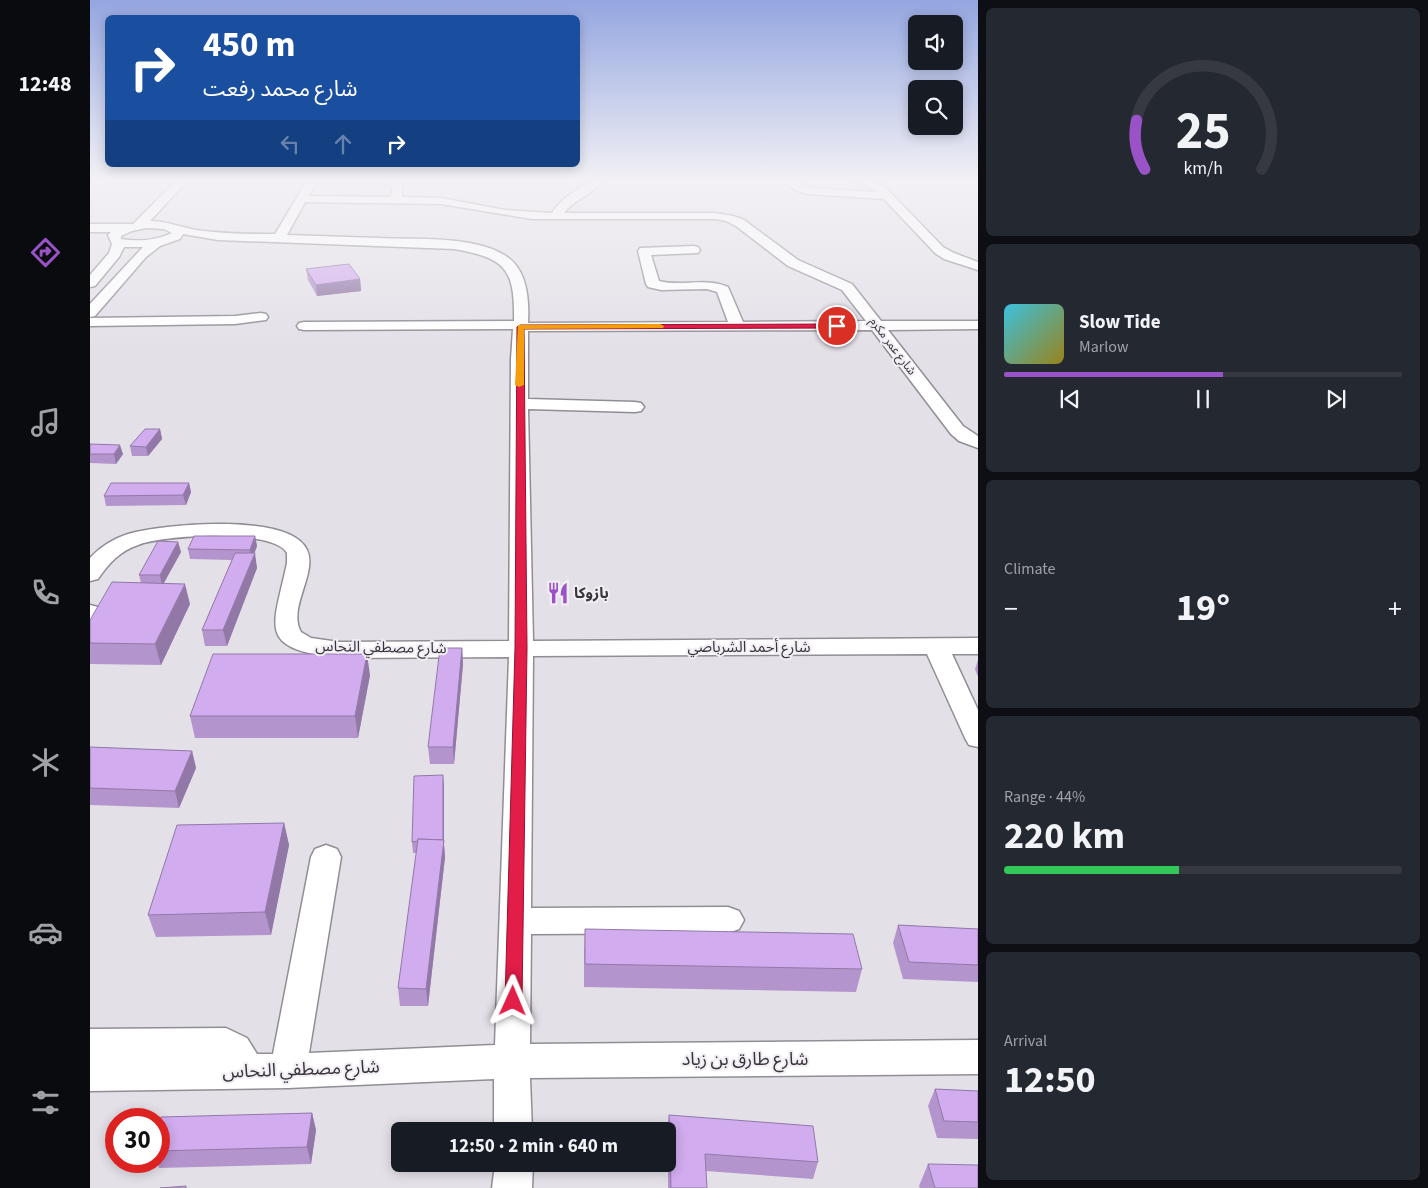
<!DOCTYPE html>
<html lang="en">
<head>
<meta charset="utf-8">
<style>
	:root { --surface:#171b24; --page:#242831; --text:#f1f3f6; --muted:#9ea1a6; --line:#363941; --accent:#9953c7 }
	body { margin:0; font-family:"Source Sans 3","Noto Sans Arabic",sans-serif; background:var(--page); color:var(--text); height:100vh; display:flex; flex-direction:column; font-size:19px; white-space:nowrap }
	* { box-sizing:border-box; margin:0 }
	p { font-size:16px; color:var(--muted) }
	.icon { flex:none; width:28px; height:28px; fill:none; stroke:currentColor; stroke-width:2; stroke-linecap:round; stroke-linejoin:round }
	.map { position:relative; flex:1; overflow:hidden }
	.details { display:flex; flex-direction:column; gap:8px; padding:8px; background:#0d0f14; width:450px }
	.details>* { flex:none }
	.guide { position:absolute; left:15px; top:15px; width:475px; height:152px; border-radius:8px; box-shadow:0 2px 12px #0003; background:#1a4fa0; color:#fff; overflow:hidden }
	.controls { position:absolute; left:818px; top:15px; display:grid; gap:10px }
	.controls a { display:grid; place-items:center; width:55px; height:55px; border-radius:8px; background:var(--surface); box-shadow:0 2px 12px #0003; font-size:25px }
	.speed { position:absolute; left:15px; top:1108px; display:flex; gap:10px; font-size:25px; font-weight:700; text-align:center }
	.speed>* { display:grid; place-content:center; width:65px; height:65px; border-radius:50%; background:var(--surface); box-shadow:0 2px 12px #0003; line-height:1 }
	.speed .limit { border:8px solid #d22; background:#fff; color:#111 }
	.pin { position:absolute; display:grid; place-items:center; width:42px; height:42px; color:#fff; margin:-21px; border:2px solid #fff; border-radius:50%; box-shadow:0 1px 5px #0007 }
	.me { position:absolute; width:55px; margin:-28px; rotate:1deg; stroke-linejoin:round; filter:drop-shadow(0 0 4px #0008) }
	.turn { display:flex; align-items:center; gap:18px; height:105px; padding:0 15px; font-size:22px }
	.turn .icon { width:65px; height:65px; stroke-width:2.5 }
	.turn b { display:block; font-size:35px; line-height:42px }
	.lanes { display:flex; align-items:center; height:48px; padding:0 15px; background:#0003; justify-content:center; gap:25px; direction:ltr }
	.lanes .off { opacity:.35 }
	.big { font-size:38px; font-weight:700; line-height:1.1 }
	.details .tile { flex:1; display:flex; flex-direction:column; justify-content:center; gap:8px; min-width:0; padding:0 18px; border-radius:8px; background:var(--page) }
	.details .dial { align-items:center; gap:0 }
	.dial svg { height:130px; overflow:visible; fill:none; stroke:var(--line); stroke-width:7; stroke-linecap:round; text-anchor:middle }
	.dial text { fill:var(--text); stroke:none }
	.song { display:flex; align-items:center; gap:15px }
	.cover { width:60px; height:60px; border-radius:8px; background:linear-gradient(135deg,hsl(190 70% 55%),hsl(50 70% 35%)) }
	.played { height:5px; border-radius:2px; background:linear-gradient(90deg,var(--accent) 55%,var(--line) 55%) }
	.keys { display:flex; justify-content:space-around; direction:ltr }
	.heat { display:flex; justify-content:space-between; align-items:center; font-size:28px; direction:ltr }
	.charge { height:8px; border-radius:4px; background:linear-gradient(90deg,#34c759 44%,var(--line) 0) }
	.trip { position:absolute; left:301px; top:1122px; width:285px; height:50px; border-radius:8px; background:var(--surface); box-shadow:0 2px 12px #0003; font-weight:700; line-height:50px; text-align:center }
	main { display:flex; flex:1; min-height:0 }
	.menu { display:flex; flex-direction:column; width:90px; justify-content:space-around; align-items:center; background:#090b0e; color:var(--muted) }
	.menu .icon { width:35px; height:35px }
	.menu .current { color:var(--accent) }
	.menu b { font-size:22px; color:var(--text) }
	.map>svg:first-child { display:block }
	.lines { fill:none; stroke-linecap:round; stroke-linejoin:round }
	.minor-casing { stroke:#918d95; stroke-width:3 }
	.minor { fill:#fff; fill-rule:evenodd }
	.wall { fill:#b494cd }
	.shaded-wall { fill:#9278a7 }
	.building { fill:#d1acee; stroke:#9278a7 }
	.route { fill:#e11d48; stroke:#92132f }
	.slow { fill:#f59e0b }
	.labels { text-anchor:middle; stroke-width:4; stroke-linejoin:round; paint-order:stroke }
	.far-street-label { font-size:12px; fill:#373538; stroke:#f2edf5 }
	.poi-label { font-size:15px; font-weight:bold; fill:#373538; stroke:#f2edf5; text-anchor:start }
	.street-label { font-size:15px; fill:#373538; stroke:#f2edf5 }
	.near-street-label { font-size:18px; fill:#373538; stroke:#f2edf5 }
</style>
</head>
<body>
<main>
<nav class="menu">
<b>12:48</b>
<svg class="icon current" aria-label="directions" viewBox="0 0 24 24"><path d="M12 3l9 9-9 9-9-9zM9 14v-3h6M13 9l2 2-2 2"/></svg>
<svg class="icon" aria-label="music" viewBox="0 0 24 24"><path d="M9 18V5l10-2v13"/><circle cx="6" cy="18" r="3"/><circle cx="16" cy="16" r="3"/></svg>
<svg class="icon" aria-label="phone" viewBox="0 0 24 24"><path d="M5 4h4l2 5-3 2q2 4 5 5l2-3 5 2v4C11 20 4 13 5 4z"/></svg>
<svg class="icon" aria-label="climate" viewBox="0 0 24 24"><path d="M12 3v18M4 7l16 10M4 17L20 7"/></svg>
<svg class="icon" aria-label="car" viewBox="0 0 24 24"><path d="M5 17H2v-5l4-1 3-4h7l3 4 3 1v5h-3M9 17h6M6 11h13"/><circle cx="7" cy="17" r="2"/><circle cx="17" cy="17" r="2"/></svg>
<svg class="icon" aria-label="filters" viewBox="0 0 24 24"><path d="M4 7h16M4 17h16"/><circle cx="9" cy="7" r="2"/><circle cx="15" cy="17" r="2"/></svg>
</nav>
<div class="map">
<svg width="888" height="1188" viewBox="0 0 888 1188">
	<rect width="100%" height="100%" fill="#e4e0e8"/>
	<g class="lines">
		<!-- minor casing -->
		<g class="minor-casing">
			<g id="minor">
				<path d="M86 181H97L60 221C76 221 90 227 106 230 132 234 159 234 185 234L217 181H227L219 196 301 197 303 185 289 183 288 181H313L312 197 351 198 415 210 462 213C470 199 496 181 511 181 503 195 484 199 474 213H625L643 216 654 220 708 260 762 284 791 321H888V329L798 330 873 426 888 436V448L869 441 861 434 782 330 438 331V399L545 402 551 403 554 407 551 411 545 412 438 409 443 641 888 638V654H862L888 710V747L879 745 875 738 837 654 443 656 441 908 638 907 649 911 654 920 649 929 638 933 441 934 440 1044 888 1040V1074L440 1078 442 1131H404V1079L198 1088 0 1091V1029L136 1028 157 1038 167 1054H183L221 857 225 849 236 845 247 849 251 857 219 1053 405 1045 419 657 249 658C166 648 183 629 197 563V553C184 528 73 535 48 545 30 551 19 563 8 579L0 581V558C10 547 23 539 38 534 72 524 200 512 217 550 228 573 197 608 211 632L221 638 249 642 419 641 421 359 423 329 214 330 209 329 207 326 209 323 214 322 424 321C425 268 415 258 364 249L128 240 93 234 90 239 70 246 56 257 5 316 0 317V304L53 247H34L29 257 5 286 0 287V275L19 253 22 244 18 235 21 232H0V224H43ZM215 202 351 204 442 219H625L636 221 646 226 698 266 752 290 776 321 653 322 638 287C615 277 592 287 569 281L561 255 608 253 610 250 608 247 604 246 550 248 548 251 556 284 558 287 571 290 617 289 627 292 638 322 438 323C439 304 438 279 425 264 399 234 325 240 289 238 258 237 227 236 197 235ZM56 228 74 229 82 233C67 240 48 242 31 239V236L42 231Z"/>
				<polygon points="696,181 705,181 719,188 788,192 765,181 779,181 794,186 853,247 864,253 888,262 888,270 854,259 845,253 794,199 718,194 707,191 696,184"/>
				<polygon points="171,313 176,314 178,317 176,320 145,324 0,326 0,318 145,316"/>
				<polygon points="0,605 8,607 15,622 8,633 0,635"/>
				<polygon points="405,1164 443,1164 442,1188 402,1188"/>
			</g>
		</g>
		<!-- minor -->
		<use href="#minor" class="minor"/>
	</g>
	<!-- wall -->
	<g class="wall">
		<polygon points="216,269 270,279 271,291 227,296 218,280"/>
		<polygon points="70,429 72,439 58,456 42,456 40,446"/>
		<polygon points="0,444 33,454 26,464 0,463"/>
		<polygon points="99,483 101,492 96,505 16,506 14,496"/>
		<polygon points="165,536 167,546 164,553 167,568 137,646 115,646 112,630 142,560 100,559 98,549"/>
		<polygon points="88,542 91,552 74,583 100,604 71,665 0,664 0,620 51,583 49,575"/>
		<polygon points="372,648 373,664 364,764 340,764 338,747"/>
		<polygon points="888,660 888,677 885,669"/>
		<polygon points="280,675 268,738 105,738 100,716"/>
		<polygon points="0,747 102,751 106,768 89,808 0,805"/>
		<polygon points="354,786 354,845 355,857 338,1006 310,1006 308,988 327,853 323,853 322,842"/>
		<polygon points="194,823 199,845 181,935 66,937 58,915"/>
		<polygon points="808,925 888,929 888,982 813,979 803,943"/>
		<polygon points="495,929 772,969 766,992 494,987 494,952"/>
		<polygon points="845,1089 888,1091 888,1139 847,1138 838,1106"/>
		<polygon points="222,1113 226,1130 221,1164 69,1168 67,1161 69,1161 69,1127"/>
		<polygon points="579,1115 728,1162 723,1179 616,1171 617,1188 578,1188 578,1131 577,1131"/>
		<polygon points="838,1164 888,1188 830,1188 829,1186"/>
	</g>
	<!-- shaded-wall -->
	<g class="shaded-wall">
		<polygon points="270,279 271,291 227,296 226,285"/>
		<polygon points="70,429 72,439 58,456 56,447"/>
		<polygon points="30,445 33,454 26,464 24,454"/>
		<polygon points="99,483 101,492 96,505 93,495"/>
		<polygon points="165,536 167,546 162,560 160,550"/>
		<polygon points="88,542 91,552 72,586 70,575"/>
		<polygon points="165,553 167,568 137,646 133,630"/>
		<polygon points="95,584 100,604 71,665 65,644"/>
		<polygon points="372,648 373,664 364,764 363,747"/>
		<polygon points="277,654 280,675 268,738 265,716"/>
		<polygon points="102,751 106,768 89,808 85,791"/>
		<polygon points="353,775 354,786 354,845 355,857 338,1006 336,989"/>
		<polygon points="194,823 199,845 181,935 175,912"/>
		<polygon points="222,1113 226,1130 221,1164 217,1147"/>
	</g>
	<!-- building -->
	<g class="building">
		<polygon points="259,264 270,279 226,285 216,269"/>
		<polygon points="55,429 70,429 56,447 40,446"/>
		<polygon points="0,444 30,445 24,454 0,454"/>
		<polygon points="21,483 99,483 93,495 14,496"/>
		<polygon points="104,536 165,536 160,550 98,549"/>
		<polygon points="68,541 88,542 70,575 49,575"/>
		<polygon points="145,553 165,553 133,630 112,630"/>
		<polygon points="22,582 95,584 65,644 0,643 0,620"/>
		<polygon points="350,648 372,648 363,747 338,747"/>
		<polygon points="123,654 277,654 265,716 100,716"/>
		<polygon points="0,747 102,751 85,791 0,788"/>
		<polygon points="353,775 353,840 328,839 328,841 322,842 324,776"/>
		<polygon points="194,823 175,912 58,915 87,825"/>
		<polygon points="328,839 354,840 336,989 308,988"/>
		<polygon points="808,925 888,929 888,965 819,962"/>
		<polygon points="495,929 763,934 772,969 495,964"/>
		<polygon points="845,1089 888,1091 888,1122 854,1121"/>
		<polygon points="222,1113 217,1147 69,1151 69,1127 71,1117"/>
		<polygon points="579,1115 723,1126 728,1162 615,1154 617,1188 581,1188"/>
		<polygon points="838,1164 888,1165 888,1188 845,1188"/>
		<polygon points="96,1186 96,1188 70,1188"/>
	</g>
	<!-- sky -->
	<linearGradient id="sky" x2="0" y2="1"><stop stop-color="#94a6e0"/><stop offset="0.52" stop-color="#f3f1f5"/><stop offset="1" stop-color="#f3f1f5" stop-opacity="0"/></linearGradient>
	<rect width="888" height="347" fill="url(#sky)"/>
	<!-- route -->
	<polygon class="route" points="747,324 751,326 750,328 434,329 437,648 432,1001 429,1006 423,1009 417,1006 415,1001 425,648 427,327 430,325"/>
	<!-- slow -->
	<polygon class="slow" points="570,324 574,326 573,328 434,329 434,385 429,387 425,385 428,325"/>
	<!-- icons -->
	<defs>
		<g id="restaurant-bare" transform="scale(1.725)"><path d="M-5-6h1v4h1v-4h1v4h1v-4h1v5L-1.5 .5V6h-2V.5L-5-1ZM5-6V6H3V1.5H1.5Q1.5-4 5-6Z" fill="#9953c7" stroke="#f2edf5" stroke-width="2.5" paint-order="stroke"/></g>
	</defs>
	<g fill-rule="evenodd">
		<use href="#restaurant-bare" x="468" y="593"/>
	</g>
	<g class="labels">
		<!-- far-street labels -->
		<g class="far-street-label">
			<text transform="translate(803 346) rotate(53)" y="4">شارع عمر مكرم</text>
		</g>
		<!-- poi labels -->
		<g class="poi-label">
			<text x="484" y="598">بازوكا</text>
		</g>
		<!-- street labels -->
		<g class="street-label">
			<text transform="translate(291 647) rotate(1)" y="5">شارع مصطفي النحاس</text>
			<text x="659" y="652">شارع أحمد الشرباصي</text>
		</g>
		<!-- near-street labels -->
		<g class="near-street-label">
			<text x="655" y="1065">شارع طارق بن زياد</text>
			<text transform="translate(211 1069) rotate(-2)" y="6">شارع مصطفي النحاس</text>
		</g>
	</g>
</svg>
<div class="controls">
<a><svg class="icon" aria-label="sound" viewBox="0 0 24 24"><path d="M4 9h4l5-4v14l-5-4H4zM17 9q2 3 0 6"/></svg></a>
<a><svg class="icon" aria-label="search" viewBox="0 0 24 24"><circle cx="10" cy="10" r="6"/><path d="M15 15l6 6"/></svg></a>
</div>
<div class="speed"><div class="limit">30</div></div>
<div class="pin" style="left:747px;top:326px;background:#d93025"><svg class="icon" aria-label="arrive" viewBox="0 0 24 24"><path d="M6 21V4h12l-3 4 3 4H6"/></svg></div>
<svg class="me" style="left:423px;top:1001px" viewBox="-20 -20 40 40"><path d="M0-17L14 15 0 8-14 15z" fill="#e11d48" stroke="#fff" stroke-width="4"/></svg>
<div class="trip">12:50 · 2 min · 640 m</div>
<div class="guide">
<div class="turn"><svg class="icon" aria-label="right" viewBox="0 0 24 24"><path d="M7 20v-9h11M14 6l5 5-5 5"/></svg><div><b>450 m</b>شارع محمد رفعت</div></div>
<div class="lanes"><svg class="icon off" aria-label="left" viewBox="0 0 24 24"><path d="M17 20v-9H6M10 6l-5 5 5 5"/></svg><svg class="icon off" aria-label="ahead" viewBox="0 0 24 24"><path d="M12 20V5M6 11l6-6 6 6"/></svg><svg class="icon" aria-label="right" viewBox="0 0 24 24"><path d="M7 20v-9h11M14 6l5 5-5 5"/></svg></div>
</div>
</div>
<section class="details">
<div class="tile dial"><svg viewBox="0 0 100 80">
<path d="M14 69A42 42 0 1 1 86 69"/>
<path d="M14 69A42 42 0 0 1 9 39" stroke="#9953c7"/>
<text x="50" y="56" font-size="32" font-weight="700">25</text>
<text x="50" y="72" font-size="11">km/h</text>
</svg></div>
<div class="tile">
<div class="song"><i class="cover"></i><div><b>Slow Tide</b><p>Marlow</p></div></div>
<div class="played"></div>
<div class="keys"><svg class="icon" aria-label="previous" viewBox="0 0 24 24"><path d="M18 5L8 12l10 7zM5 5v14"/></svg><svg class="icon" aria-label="pause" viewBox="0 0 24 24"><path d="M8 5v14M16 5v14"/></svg><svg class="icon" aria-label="next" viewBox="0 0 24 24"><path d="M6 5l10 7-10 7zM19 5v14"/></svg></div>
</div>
<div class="tile"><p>Climate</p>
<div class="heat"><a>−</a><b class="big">19°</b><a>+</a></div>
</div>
<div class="tile"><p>Range · 44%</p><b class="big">220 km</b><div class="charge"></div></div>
<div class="tile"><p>Arrival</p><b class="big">12:50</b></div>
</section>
</main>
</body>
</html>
